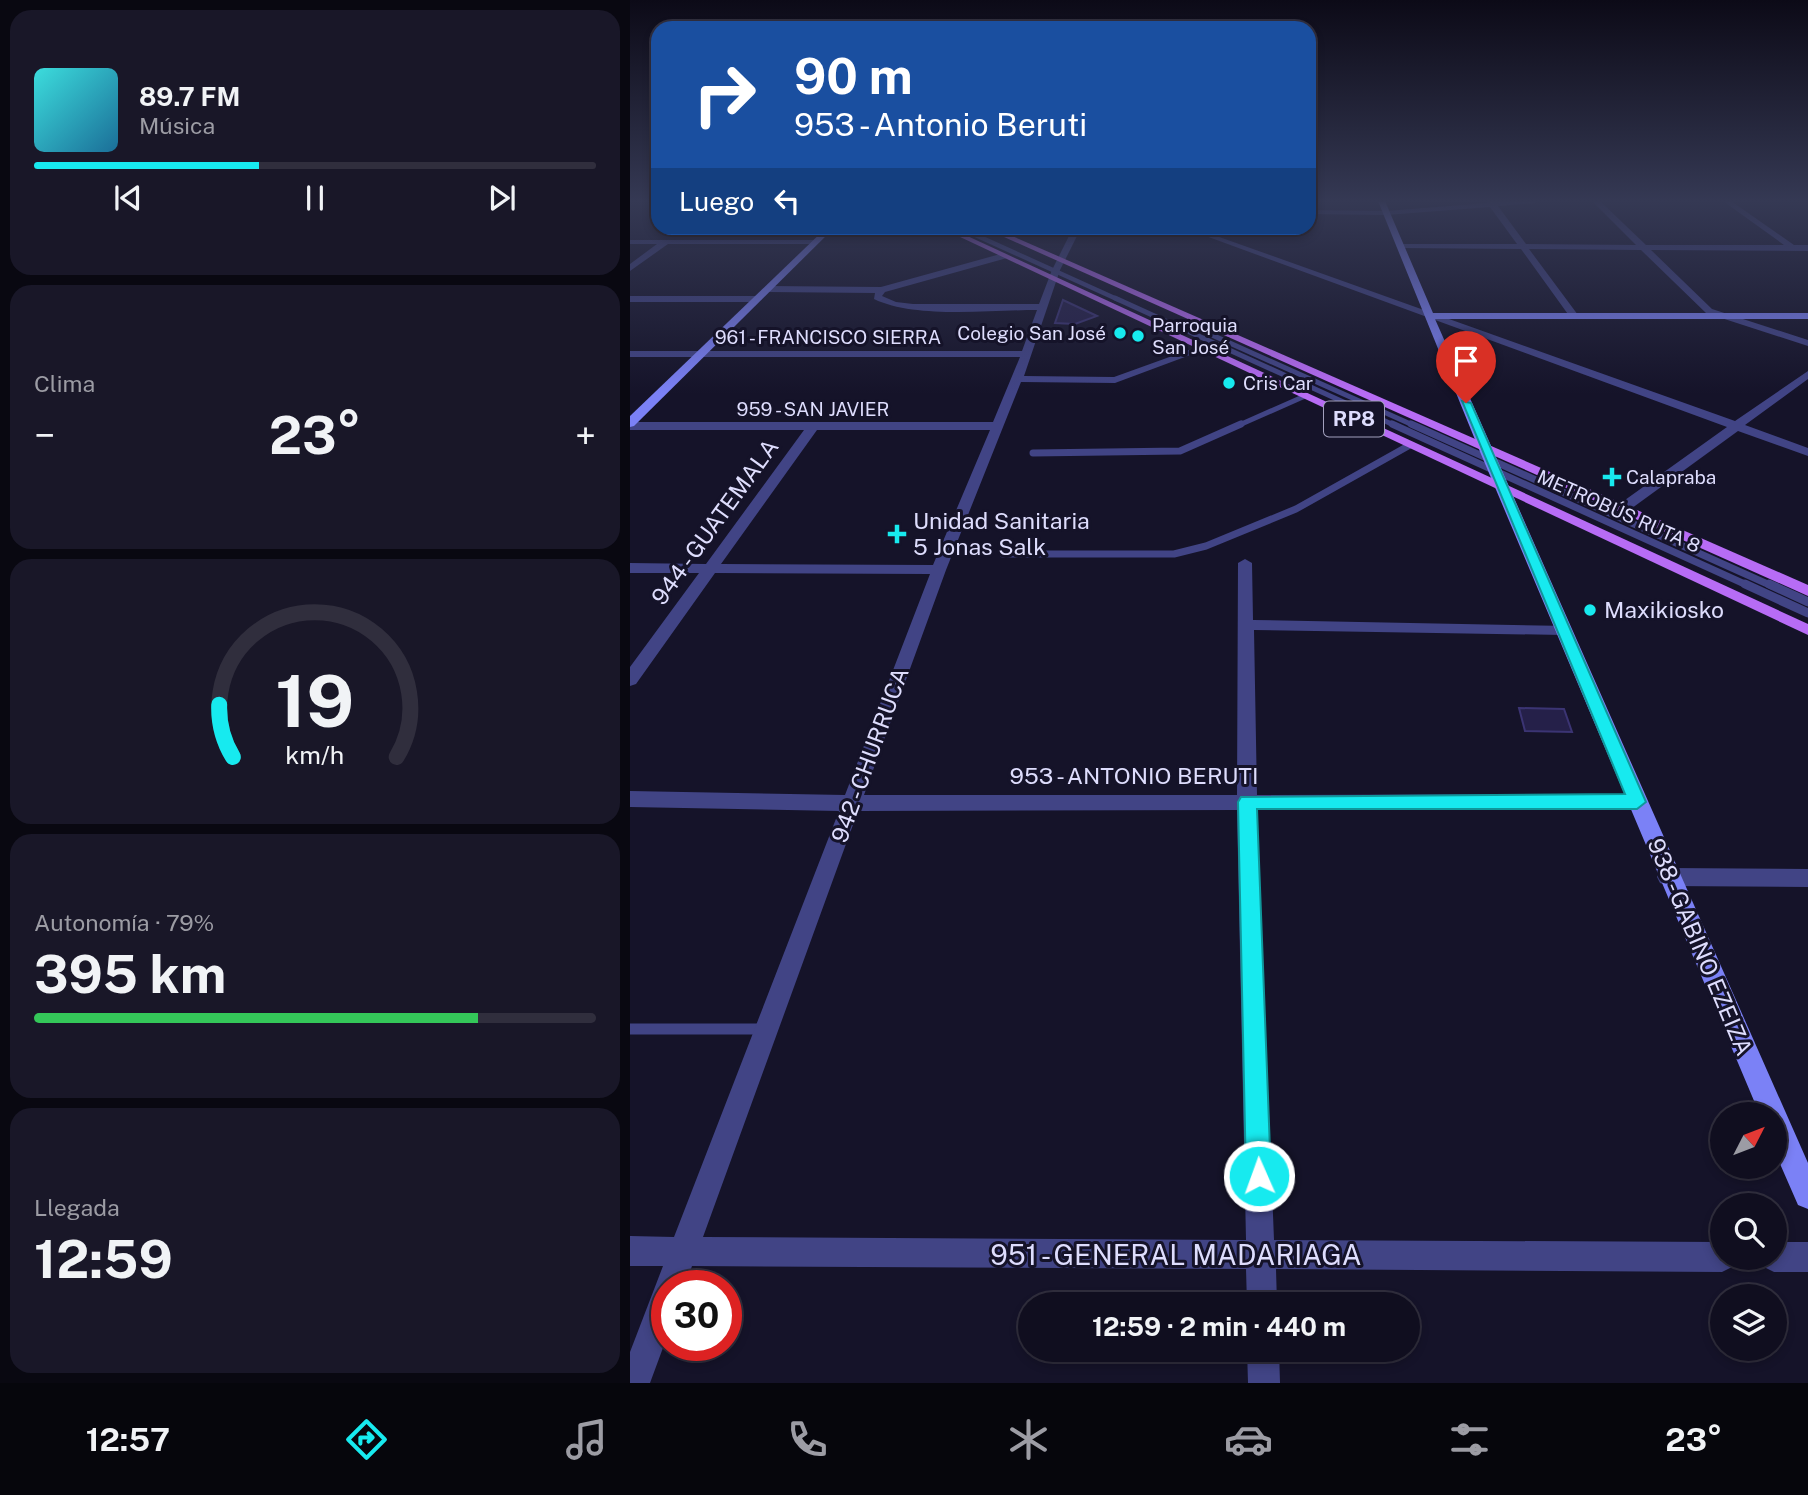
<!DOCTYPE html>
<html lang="es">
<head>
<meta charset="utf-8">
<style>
	:root { --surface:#100e1f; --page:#191728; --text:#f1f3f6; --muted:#9c9ca4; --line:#302e3d; --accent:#17eaef }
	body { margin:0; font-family:"Public Sans",sans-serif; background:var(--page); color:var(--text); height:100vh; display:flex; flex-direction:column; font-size:26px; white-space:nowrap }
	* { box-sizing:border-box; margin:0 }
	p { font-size:23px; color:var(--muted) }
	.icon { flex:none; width:38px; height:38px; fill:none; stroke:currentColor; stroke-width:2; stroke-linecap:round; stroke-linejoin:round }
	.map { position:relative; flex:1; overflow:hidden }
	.side { display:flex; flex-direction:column; gap:10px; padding:10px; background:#090811; width:630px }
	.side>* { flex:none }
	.banner { position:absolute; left:21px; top:21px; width:665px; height:214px; border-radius:21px; box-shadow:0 4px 10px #0003,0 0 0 2px var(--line); background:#1a4fa0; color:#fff; overflow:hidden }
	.needle { width:46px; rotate:48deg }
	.fabs { position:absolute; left:1080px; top:1102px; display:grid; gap:14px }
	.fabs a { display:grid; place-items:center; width:77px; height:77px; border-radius:50%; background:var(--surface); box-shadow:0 4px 10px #0003,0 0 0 2px var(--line); font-size:35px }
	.speed { position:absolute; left:21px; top:1270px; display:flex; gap:14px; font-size:35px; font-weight:700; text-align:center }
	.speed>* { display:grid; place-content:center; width:91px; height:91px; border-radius:50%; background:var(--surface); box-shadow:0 4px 10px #0003,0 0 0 2px var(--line); line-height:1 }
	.speed .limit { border:10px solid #d22; background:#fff; color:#111 }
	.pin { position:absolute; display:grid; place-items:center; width:60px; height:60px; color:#fff; margin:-72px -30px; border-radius:50% 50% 50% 0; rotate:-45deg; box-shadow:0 0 7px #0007 }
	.pin .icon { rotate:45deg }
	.me { position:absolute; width:77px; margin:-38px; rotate:358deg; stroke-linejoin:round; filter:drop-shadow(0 0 5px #0008) }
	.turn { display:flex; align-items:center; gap:24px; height:147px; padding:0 28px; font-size:32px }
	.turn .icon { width:91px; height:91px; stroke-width:2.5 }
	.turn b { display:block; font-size:49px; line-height:60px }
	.then { display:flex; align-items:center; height:66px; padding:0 28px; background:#0003; gap:14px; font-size:26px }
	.big { font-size:52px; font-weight:700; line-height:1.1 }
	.side .widget { flex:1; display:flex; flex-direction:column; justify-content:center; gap:10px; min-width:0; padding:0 24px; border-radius:21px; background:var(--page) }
	.side .dial { align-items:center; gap:0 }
	.dial svg { height:182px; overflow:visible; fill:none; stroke:var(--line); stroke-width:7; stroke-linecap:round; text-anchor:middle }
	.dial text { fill:var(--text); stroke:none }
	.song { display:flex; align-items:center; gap:21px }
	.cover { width:84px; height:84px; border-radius:10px; background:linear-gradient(135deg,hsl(180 70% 55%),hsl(200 70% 35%)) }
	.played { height:7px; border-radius:4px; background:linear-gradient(90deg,var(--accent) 40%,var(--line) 40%) }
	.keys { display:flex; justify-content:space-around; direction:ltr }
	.heat { display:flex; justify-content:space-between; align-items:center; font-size:38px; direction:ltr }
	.charge { height:10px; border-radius:5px; background:linear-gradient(90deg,#34c759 79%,var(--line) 0) }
	.trip { position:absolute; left:388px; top:1292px; width:402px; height:70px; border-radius:35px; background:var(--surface); box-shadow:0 4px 10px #0003,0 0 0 2px var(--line); font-weight:700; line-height:70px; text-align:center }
	.menu { display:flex; height:112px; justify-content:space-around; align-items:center; background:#06060c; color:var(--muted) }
	.menu .icon { width:49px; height:49px }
	.menu .on { color:var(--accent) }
	.menu b { font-size:32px; color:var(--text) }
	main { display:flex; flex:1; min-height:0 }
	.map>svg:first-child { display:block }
	.building { fill:#252049; stroke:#3b3473; stroke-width:2 }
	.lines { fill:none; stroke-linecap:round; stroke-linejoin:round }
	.lane-far4 { stroke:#414485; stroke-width:4.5 }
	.lane-far3 { stroke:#414485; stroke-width:5 }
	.lane-far2 { stroke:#414485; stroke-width:7 }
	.lane-far1 { stroke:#414485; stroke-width:9 }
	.lane { stroke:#414485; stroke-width:11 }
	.street { fill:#414485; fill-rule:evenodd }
	.secondary { fill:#7b81f6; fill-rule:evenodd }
	.primary { fill:#b76cf5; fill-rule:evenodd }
	.route { fill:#17eaef; stroke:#0f989b; stroke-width:2 }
	.poi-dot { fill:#17eaef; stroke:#151329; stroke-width:2.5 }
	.labels { text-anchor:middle; stroke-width:6; stroke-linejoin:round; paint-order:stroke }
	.far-poi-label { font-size:19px; fill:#deddfd; stroke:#151329; text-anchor:start }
	.far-street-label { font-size:19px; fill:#deddfd; stroke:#151329 }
	.shield { fill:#151329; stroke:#a2a0bd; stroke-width:2 }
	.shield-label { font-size:21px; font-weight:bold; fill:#deddfd }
	.poi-label { font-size:23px; fill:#deddfd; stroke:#151329; text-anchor:start }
	.street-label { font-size:23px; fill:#deddfd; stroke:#151329 }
	.near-street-label { font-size:28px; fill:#deddfd; stroke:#151329 }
</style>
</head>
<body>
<main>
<section class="side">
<div class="widget">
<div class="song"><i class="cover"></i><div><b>89.7 FM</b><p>Música</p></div></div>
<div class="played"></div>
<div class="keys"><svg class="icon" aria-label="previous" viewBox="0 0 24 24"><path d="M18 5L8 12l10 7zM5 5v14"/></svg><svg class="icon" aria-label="pause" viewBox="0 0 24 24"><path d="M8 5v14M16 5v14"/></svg><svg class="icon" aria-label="next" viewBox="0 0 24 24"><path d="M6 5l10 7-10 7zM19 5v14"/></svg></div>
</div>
<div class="widget"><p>Clima</p>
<div class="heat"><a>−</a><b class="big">23°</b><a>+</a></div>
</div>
<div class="widget dial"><svg viewBox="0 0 100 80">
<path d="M14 69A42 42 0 1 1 86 69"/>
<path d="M14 69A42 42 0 0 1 8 46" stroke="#17eaef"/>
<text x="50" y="56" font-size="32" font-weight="700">19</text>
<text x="50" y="72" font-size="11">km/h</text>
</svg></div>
<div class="widget"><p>Autonomía · 79%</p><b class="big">395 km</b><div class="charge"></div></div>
<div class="widget"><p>Llegada</p><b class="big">12:59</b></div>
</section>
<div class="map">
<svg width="1178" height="1383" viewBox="0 0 1178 1383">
	<rect width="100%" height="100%" fill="#151329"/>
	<!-- building -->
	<g class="building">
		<polygon points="433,300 467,316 445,324 425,323"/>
		<polygon points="889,708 934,709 942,732 895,731"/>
	</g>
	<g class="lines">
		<!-- lane-far4 -->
		<polyline class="lane-far4" points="330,228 489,300"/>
		<!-- lane-far3 -->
		<g class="lane-far3">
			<polyline points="485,298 766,426"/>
			<polyline points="573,331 785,426"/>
			<polyline points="607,426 675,396"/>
		</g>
		<!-- lane-far2 -->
		<g class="lane-far2">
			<polyline points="762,424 1119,586"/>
			<polyline points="781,424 1142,586"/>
			<polyline points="403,453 550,451 611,424"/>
			<polyline points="373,554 544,554 576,546 666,509 780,445"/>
		</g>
		<!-- lane-far1 -->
		<g class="lane-far1">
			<polyline points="1115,584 1178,613"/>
			<polyline points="1139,584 1178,602"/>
		</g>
		<!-- lane -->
		<polyline class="lane" points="0,1029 136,1029"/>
		<!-- street -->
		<g class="street">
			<polygon points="857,201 908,201 905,203 868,206 896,244 1006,245 962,201 970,201 1016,245 1154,245 1093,201 1101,201 1164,245 1178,245 1178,251 1021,250 1082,309 1178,340 1178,346 1076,313 1011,250 899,249 948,315 943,318 940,317 891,249 770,248 766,246 770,244 887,244 860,207 756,215 679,214 679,210 756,211 857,203"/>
			<path d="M443 228H451L430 270 394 376 484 377 570 346 579 348 485 383 391 382 316 570 234 795H607L608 563 615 559 622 563 623 620 939 626 941 630 939 634 933 635 624 630 627 795 1007 794 1014 796 1017 802 1014 808 1007 810H627L644 1240 1092 1242V1258H1106L1102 1267 1092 1272 646 1269 647 1304H617L616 1269 62 1266 55 1286H37V1337L20 1383H0V1352L33 1266H0V1236L44 1237 209 811 0 807V791L215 795 300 574 85 573 6 684 0 686V667L69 573H0V563L76 564 174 430H0V422H363L390 357H0V351H392L407 310C360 310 285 319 244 299L245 293 138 292 133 289 138 286 251 287 374 253 377 258 255 292 252 296 266 302 283 304H409L422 270ZM187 430H360L303 565 91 564ZM607 810 616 1240 73 1237 228 811Z"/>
			<polygon points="554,228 564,228 1105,421 1178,371 1178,379 1115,425 1178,448 1178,456 1108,431 998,511 988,511 988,505 1097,427"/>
			<polygon points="0,240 185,240 189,242 185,244 38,244 0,271 0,264 27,244 0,244"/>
			<polygon points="0,296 127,296 132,299 127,302 0,302"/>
			<polygon points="1038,868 1178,869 1178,887 1038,886 1030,883 1027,877 1030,871"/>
			<polygon points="1144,1242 1178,1242 1178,1272 1144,1272 1134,1267 1130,1258 1144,1258"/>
			<polygon points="617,1349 649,1349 650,1383 618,1383"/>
		</g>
		<!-- secondary -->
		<g class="secondary">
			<polygon points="748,201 755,201 803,313 1178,313 1178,319 805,319 1178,1163 1178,1209 1168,1205 1144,1150 1144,1115 1130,1115 848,447"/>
			<polygon points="196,228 204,228 4,426 0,427 0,416"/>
		</g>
		<!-- primary -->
		<g class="primary">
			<polygon points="311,228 320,228 1178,624 1178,635"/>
			<polygon points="354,228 364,228 1178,585 1178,596"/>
		</g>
	</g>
	<!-- sky -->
	<linearGradient id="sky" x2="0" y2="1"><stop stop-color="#0c0a17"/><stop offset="0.51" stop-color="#353954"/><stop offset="1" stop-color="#353954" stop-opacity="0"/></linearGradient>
	<rect width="1178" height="394" fill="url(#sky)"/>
	<!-- route -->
	<polygon class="route" points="832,401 841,403 1016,802 1007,809 627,809 641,1176 637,1185 629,1189 620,1185 616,1176 608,802 611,797 995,794"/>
	<!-- markers -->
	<g class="poi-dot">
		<circle cx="490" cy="333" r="7"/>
		<circle cx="508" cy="336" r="7"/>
		<circle cx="599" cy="383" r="7"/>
		<path d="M978.5 466.5h7v7h7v7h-7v7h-7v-7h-7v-7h7z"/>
		<path d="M263.5 523.5h7v7h7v7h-7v7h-7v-7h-7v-7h7z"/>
		<circle cx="960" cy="610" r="7"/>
	</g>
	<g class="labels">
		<!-- far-poi labels -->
		<g class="far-poi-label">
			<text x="522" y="332">Parroquia<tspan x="522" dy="22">San José</tspan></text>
			<text x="476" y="340" text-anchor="end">Colegio San José</text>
			<text x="613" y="390">Cris Car</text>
			<text x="996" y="484">Calapraba</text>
		</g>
		<!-- far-street labels -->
		<g class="far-street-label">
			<text x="198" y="344">961 - FRANCISCO SIERRA</text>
			<text x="183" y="416">959 - SAN JAVIER</text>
			<text transform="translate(989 511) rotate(24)" y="7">METROBÚS RUTA 8</text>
		</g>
		<!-- shield labels -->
		<rect class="shield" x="694" y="401.5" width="60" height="35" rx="5"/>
		<g class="shield-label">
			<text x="724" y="426">RP8</text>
		</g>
		<!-- poi labels -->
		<g class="poi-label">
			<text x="283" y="529">Unidad Sanitaria<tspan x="283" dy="26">5 Jonas Salk</tspan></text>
			<text x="974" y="618">Maxikiosko</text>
		</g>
		<!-- street labels -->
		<g class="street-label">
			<text transform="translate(85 522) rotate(-54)" y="8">944 - GUATEMALA</text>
			<text transform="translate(240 755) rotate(-70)" y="8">942 - CHURRUCA</text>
			<text x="504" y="784">953 - ANTONIO BERUTI</text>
			<text transform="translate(1070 947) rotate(67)" y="8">938 - GABINO EZEIZA</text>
		</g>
		<!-- near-street labels -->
		<g class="near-street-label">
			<text x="546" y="1265">951 - GENERAL MADARIAGA</text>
		</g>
	</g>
</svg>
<div class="fabs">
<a><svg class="needle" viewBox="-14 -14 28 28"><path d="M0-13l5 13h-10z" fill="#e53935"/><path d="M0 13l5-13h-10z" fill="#9c9ca4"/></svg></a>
<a><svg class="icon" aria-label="search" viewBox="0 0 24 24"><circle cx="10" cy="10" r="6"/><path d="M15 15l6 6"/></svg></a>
<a><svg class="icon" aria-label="layers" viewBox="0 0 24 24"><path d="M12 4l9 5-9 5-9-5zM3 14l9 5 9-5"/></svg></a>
</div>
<div class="speed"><div class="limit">30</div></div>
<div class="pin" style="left:836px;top:403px;background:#d93025"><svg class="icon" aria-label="arrive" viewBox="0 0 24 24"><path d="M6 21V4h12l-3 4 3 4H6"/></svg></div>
<svg class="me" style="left:629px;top:1176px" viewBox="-20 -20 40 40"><circle r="17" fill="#17eaef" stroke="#fff" stroke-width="3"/><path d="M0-11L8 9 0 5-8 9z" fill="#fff"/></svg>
<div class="trip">12:59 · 2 min · 440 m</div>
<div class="banner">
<div class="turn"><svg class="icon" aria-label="right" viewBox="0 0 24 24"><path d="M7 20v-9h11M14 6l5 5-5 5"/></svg><div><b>90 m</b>953 - Antonio Beruti</div></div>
<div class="then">Luego<svg class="icon" aria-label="left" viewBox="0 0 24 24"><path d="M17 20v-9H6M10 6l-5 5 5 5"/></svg></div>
</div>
</div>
</main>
<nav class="menu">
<b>12:57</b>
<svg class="icon on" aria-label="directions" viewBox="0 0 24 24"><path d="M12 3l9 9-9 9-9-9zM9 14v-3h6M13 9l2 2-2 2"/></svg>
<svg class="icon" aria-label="music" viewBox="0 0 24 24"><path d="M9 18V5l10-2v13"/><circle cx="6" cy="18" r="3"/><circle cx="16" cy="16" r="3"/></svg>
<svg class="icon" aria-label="phone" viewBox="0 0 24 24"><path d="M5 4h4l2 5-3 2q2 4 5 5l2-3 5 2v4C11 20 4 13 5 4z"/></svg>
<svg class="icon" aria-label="climate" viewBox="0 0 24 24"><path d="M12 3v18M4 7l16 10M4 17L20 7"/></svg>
<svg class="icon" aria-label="car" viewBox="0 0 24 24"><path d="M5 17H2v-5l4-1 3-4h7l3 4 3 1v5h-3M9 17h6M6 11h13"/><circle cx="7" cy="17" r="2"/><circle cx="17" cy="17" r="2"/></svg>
<svg class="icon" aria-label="filters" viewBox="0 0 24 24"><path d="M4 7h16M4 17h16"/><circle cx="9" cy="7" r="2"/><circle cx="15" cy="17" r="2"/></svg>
<b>23°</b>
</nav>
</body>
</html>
